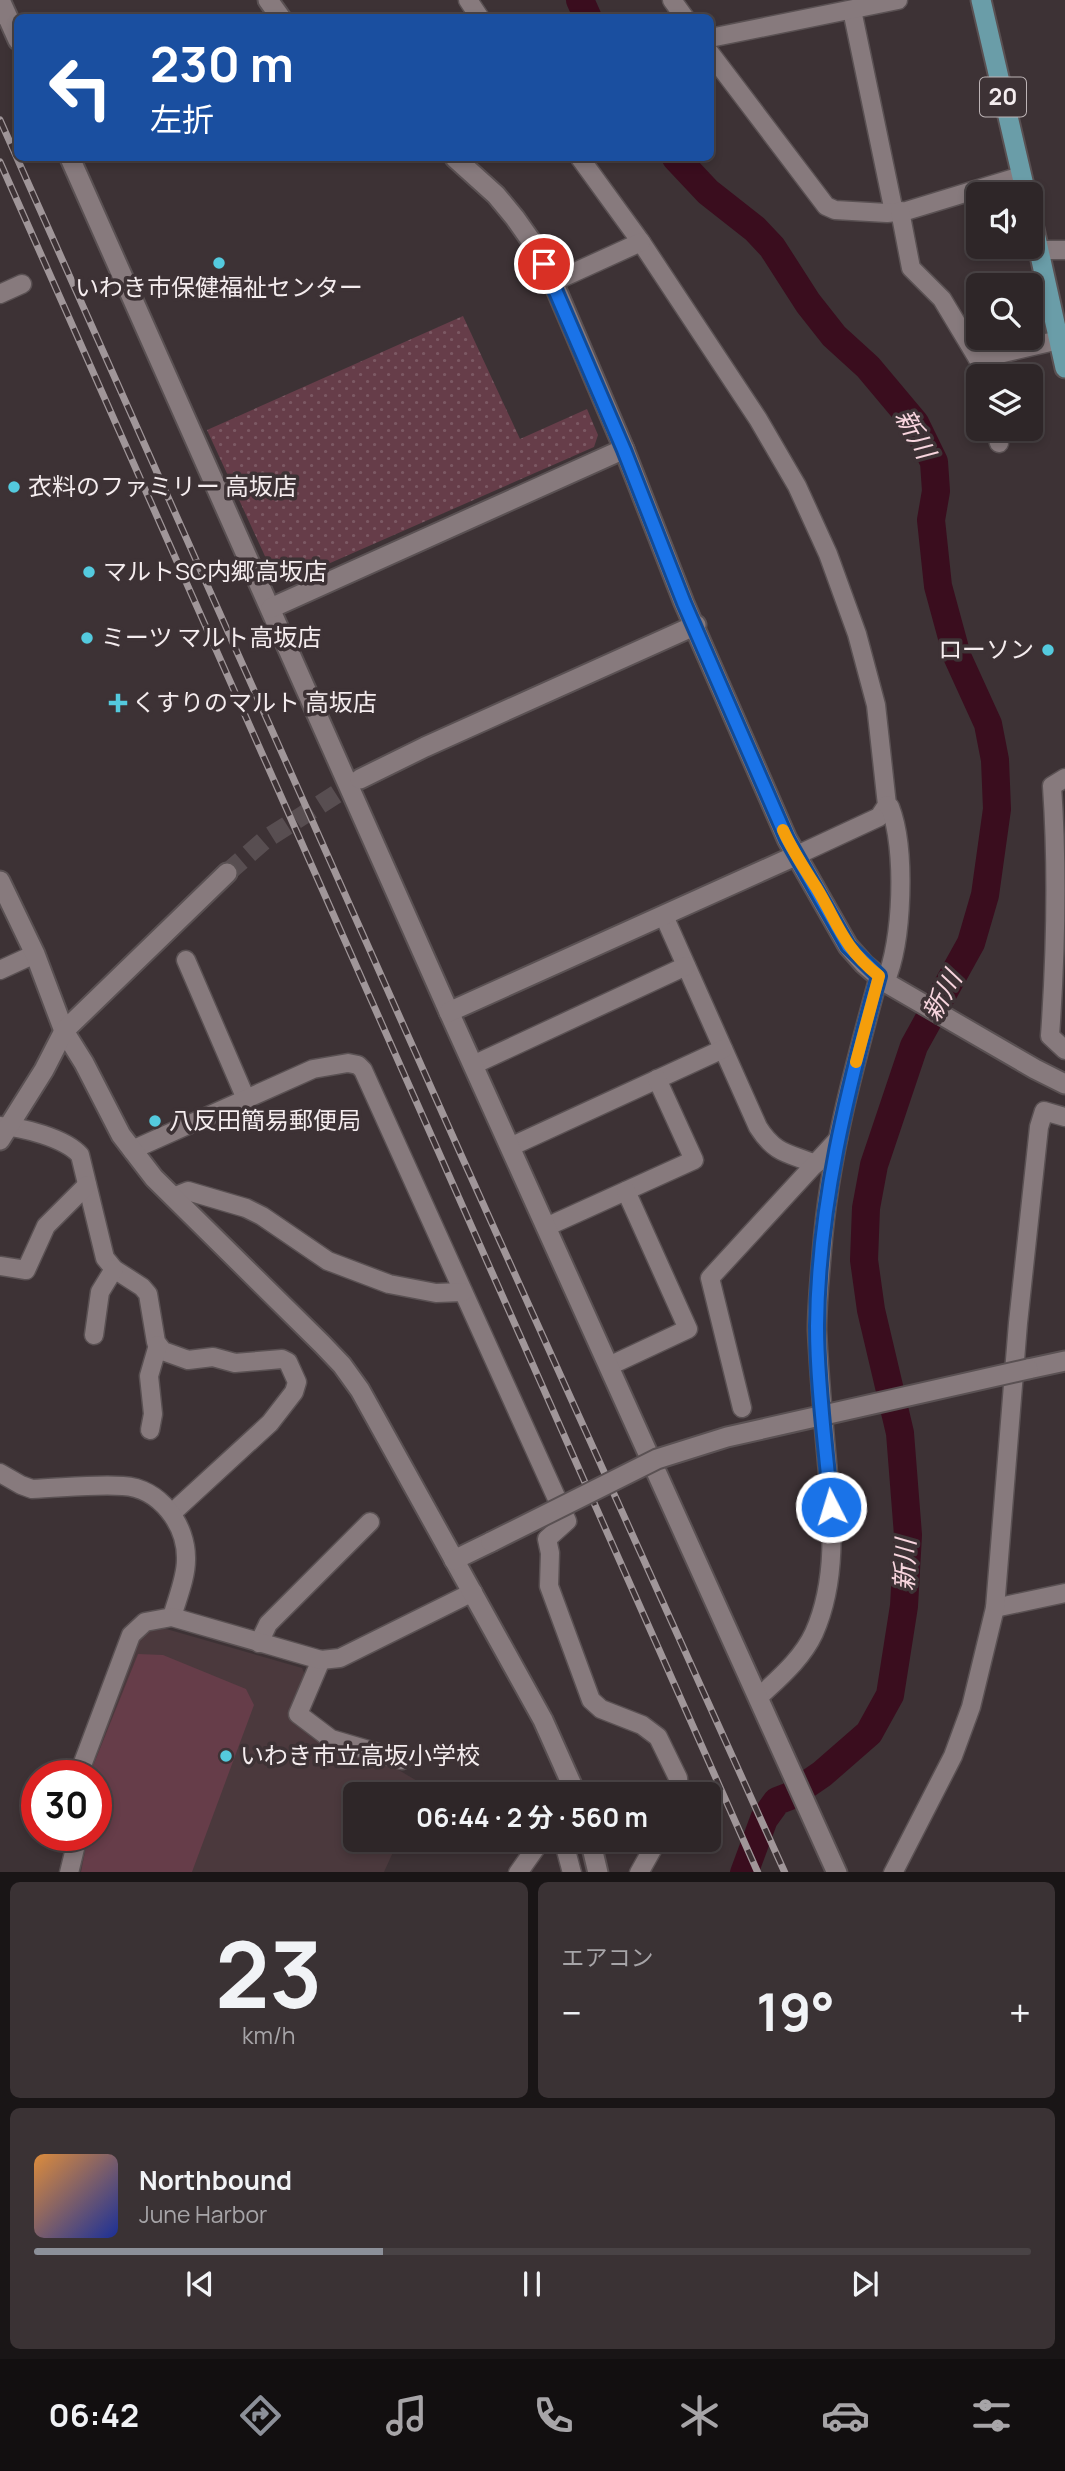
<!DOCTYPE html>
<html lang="ja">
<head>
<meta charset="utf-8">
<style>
	:root { --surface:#2e2628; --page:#3a3234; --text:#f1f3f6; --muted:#a7a5a8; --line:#494345; --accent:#8c9099 }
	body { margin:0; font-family:Manrope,"Noto Sans JP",sans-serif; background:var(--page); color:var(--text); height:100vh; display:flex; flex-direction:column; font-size:26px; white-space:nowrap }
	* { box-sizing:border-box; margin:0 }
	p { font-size:23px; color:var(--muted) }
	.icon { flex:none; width:38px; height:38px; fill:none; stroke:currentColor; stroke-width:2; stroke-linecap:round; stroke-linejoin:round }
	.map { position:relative; height:1872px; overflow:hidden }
	.sheet { display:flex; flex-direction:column; gap:10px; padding:10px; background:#191516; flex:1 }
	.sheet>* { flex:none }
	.hud { position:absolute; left:14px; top:14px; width:700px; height:147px; border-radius:10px; box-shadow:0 4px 10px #0003,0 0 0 2px var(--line); background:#1a4fa0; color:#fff; overflow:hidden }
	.buttons { position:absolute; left:966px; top:182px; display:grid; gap:14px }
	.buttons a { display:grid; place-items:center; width:77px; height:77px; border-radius:10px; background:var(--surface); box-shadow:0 4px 10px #0003,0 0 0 2px var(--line); font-size:35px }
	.speed { position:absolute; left:21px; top:1760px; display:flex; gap:14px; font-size:35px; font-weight:700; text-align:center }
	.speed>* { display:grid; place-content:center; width:91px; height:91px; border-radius:50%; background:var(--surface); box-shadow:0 4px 10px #0003,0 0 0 2px var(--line); line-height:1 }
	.speed .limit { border:10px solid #d22; background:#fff; color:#111 }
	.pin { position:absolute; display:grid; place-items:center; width:60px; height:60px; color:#fff; margin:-30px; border:4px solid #fff; border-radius:50%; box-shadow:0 2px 7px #0007 }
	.me { position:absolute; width:77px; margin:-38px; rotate:355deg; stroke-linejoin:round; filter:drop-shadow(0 0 5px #0008) }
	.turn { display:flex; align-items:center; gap:24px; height:147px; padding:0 21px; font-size:32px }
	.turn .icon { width:91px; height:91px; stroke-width:2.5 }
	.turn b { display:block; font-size:49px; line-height:60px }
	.big { font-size:52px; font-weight:700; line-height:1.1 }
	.sheet .tile { flex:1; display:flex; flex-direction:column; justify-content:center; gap:10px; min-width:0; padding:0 24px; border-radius:10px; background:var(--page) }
	.sheet .dial { align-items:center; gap:0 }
	.dial b { font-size:91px; line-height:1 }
	.song { display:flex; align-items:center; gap:21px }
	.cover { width:84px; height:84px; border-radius:10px; background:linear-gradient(135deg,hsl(30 70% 55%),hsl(230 70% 35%)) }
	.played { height:7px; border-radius:4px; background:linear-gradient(90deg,var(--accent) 35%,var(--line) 35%) }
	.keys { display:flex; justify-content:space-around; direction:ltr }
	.heat { display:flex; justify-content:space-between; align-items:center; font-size:38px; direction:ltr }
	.sheet .tiles { flex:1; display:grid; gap:10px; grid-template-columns:1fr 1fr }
	.tile:last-child { grid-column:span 2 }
	.trip { position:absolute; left:343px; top:1782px; width:378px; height:70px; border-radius:10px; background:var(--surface); box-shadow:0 4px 10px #0003,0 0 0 2px var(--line); font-weight:700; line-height:70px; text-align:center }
	.dock { display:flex; height:112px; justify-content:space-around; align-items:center; background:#120f10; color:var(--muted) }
	.dock .icon { width:49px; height:49px }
	.dock .active { color:var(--accent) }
	.dock b { font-size:32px; color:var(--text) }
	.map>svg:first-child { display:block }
	.built { fill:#4b393d }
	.grass { fill:url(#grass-dots) }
	.pitch { fill:#663d49 }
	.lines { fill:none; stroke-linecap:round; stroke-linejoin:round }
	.river { stroke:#3a0d1e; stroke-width:28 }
	.tertiary-tunnel { stroke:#584e51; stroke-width:19; stroke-dasharray:19 10; stroke-linecap:butt }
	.minor-casing { stroke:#5a5153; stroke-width:21 }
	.tertiary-casing { stroke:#5a5153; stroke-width:23 }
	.primary-casing { stroke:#5a5153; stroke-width:23 }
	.minor { stroke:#877a7d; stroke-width:18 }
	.tertiary { stroke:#877a7d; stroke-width:19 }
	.primary { stroke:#6a9da8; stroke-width:19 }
	.rail-casing { stroke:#a09699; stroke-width:7 }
	.rail { stroke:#3d3235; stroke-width:4.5; stroke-dasharray:13; stroke-linecap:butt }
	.tertiary-bridge-casing { stroke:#5a5153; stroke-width:23; stroke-linecap:butt }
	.tertiary-bridge { stroke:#877a7d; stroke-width:19 }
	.route-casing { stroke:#114b97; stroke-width:18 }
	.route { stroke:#1a73e8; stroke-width:12 }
	.slow { stroke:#f59e0b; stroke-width:12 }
	.poi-dot { fill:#54cade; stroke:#3d3235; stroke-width:2.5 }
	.labels { text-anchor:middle; stroke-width:7; stroke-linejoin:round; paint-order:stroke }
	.shield { fill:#3d3235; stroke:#bdb4b6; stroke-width:2 }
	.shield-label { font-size:23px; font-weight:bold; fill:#f4ecee }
	.poi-label { font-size:24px; fill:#f4ecee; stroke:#3d3235; text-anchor:start }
	.water-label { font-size:26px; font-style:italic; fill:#f8d5de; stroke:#3d3235 }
</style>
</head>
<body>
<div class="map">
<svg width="1065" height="1873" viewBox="0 0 1065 1873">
	<defs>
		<pattern id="grass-dots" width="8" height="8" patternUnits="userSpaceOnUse" patternTransform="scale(1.75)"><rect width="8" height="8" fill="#663d49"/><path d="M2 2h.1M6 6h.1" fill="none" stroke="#7c5964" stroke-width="1.8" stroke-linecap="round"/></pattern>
	</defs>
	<rect width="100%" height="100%" fill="#3d3235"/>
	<!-- built -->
	<polygon class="built" points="156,1626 302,1668 307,1679 296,1720 322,1743 397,1769 424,1785 421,1794 355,1794 355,1839 399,1839 384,1872 77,1873 85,1836 96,1836 96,1776 85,1776 141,1633"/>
	<!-- grass -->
	<polygon class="grass" points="463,316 520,439 587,409 598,435 594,447 287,582 275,578 207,430"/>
	<!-- pitch -->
	<polygon class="pitch" points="138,1654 163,1655 246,1689 254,1705 192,1872 81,1872 88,1836 96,1836 96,1776 89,1776"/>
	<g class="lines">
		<!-- river -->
		<g class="river">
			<polyline points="580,0 588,18"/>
			<polyline points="676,158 708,192 755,229 772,247 808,303 834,336 868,367 915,423 934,462 936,491 931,520 938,586 957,656 988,724 995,760 997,809 985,895 971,943 914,1046 874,1165 866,1208 864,1260 871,1310 900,1433 908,1535 904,1606 890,1695 869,1733 822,1774 790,1796 777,1801 764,1819 744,1873"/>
		</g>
		<!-- tertiary-tunnel -->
		<polyline class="tertiary-tunnel" points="227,873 266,839 360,779"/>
		<!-- minor casing -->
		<g class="minor-casing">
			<g id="minor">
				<polyline points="468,0 480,18"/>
				<polyline points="672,0 685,18"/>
				<polyline points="852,10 894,212"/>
				<polyline points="710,38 898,0"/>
				<polyline points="710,53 826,206 835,210 887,213 906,211 1021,176"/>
				<polyline points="580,158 641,242 758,419 797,486 828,554 857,634 876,705 887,805 879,817 795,856"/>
				<polyline points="900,211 911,268 942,299 978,359 984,376"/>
				<polyline points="1039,250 1065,250"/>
				<polyline points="553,282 641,242"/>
				<polyline points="0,294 22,284"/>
				<polyline points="978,359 1059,340"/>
				<polyline points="996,429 999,443"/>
				<path d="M1065 778 1052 786C1058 872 1056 951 1050 1036L1065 1050"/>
				<path d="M664 916 758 1127C775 1154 788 1153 816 1164"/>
				<polyline points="186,960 246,1099"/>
				<polyline points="0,970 35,954"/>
				<path d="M885 982C903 942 906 848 890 807L887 805"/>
				<polyline points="473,1065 686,966"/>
				<path d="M0 1126C22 1127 65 1138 80 1155L105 1258 114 1269 142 1287 148 1294 156 1342 163 1351 188 1360 213 1357 235 1363 282 1359 288 1362 297 1382 294 1392 270 1423 172 1513"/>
				<polyline points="510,1147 723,1049"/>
				<polyline points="132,1150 313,1069 348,1063 358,1065 363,1070 567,1521 547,1539 550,1553 549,1586 591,1700 601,1709 642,1725 658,1737 678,1778 679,1794"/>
				<polyline points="173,1197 188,1191 246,1208 262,1216 328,1261 389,1284 436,1293 463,1292"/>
				<polyline points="546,1227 694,1160 657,1079"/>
				<polyline points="0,1266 26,1270 46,1226 87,1185"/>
				<polyline points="94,1335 100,1292 114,1269"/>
				<polyline points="609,1366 688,1329 626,1191"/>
				<polyline points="742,1408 710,1278 838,1139"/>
				<polyline points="150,1430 153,1414 149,1376 158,1345"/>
				<path d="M0 1473 21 1485 32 1489C62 1488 93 1484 123 1486 160 1488 187 1525 186 1560 186 1578 177 1599 172 1617"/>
				<polyline points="995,1608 1065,1593"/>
				<polyline points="259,1643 268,1624 370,1522"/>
				<polyline points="321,1660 298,1714 331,1739 402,1760"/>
				<path d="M759 1697C779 1678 802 1659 814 1633 838 1579 832 1519 827 1462 823 1418 819 1374 817 1330 817 1304 820 1276 822 1250 829 1157 854 1067 879 976"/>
				<polyline points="78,1776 131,1635 145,1622 172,1617 321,1660 340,1658 473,1592"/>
				<polyline points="563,1839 572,1873"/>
				<polyline points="69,1873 78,1836"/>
				<polyline points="518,1873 542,1839"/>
				<polyline points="639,1873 658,1839"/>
				<polyline points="893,1873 953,1756 971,1707 995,1608 1018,1323 1039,1127 1044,1111 1065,1117"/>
			</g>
		</g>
		<!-- tertiary casing -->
		<g class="tertiary-casing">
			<g id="tertiary">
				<polyline points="0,0 18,40"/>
				<polyline points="268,0 281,18"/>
				<polyline points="70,158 449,1012 837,1873"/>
				<polyline points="455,158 496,195 515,218 534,245 553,282 624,449 684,603 787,839 848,946 864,964 885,982 1035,1069 1065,1084"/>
				<polyline points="271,608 624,449"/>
				<polyline points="360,779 425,747 696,625"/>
				<polyline points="0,881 35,954 64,1031 84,1063 121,1135 154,1178 322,1344 342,1365 360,1390 543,1720 576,1794"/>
				<polyline points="449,1012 795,856"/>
				<polyline points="0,1140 44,1070 64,1031 227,873"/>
				<polyline points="1028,1369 1065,1361"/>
				<polyline points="454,1560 491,1542"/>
				<polyline points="590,1839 598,1873"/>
			</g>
		</g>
		<!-- primary casing -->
		<g class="primary-casing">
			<g id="primary">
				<polyline points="981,0 1026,194"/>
				<polyline points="1031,215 1065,368"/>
			</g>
		</g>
		<!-- minor -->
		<use href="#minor" class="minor"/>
		<!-- tertiary -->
		<use href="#tertiary" class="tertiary"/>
		<!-- primary -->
		<use href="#primary" class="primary"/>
		<!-- rail casing -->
		<g class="rail-casing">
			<g id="rail">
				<polyline points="0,120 462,1157 785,1873"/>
				<polyline points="0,162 758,1873"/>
			</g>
		</g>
		<!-- rail -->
		<use href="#rail" class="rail"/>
		<!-- tertiary-bridge casing -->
		<g class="tertiary-bridge-casing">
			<polyline id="tertiary-bridge" points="491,1542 657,1459 727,1437 1028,1369"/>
		</g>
		<!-- tertiary-bridge -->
		<use href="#tertiary-bridge" class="tertiary-bridge"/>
	</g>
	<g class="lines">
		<!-- route casing -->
		<g class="route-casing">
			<path id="route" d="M544 264 624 450 684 603 787 839 848 946 879 976C847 1091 818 1207 817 1326 817 1384 826 1449 831 1507"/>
		</g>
		<!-- route -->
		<use href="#route" class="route"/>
		<!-- slow -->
		<path class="slow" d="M783 830C792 850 804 868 816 887 839 925 842 946 879 976L856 1062"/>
	</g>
	<!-- markers -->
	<g class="poi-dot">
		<circle cx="219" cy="263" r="7"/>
		<circle cx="14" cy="487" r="7"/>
		<circle cx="89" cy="572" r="7"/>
		<circle cx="87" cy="638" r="7"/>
		<circle cx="1048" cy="650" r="7"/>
		<path d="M114.5 692.5h7v7h7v7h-7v7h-7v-7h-7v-7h7z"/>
		<circle cx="155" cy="1121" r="7"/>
		<circle cx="226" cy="1756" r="7"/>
	</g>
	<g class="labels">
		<!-- shield labels -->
		<rect class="shield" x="980" y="77.5" width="46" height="39" rx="5"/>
		<g class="shield-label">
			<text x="1003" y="105">20</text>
		</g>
		<!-- poi labels -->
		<g class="poi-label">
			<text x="219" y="296" text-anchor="middle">いわき市保健福祉センター</text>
			<text x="28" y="495">衣料のファミリー 高坂店</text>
			<text x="103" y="580">マルトSC内郷高坂店</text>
			<text x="101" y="646">ミーツ マルト高坂店</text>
			<text x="1034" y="658" text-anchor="end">ローソン</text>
			<text x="132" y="711">くすりのマルト 高坂店</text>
			<text x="169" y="1129">八反田簡易郵便局</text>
			<text x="240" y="1764">いわき市立高坂小学校</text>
		</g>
		<!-- water labels -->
		<g class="water-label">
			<text transform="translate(915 434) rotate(61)" y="9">新川</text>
			<text transform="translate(942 996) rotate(-61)" y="9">新川</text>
			<text transform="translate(905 1565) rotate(-88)" y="9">新川</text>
		</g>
	</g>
</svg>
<div class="buttons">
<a><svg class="icon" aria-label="sound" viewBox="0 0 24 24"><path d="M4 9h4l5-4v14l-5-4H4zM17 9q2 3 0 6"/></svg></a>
<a><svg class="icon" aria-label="search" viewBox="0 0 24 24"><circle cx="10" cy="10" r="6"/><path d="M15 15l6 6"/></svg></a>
<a><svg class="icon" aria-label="layers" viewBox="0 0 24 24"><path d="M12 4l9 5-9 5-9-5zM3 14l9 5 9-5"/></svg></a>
</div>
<div class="speed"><div class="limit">30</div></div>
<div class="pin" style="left:544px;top:264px;background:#d93025"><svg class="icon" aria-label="arrive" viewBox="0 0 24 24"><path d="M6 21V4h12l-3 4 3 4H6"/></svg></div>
<svg class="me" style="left:831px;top:1507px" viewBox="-20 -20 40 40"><circle r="17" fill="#1a73e8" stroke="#fff" stroke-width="3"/><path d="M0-11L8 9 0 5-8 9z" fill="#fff"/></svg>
<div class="trip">06:44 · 2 分 · 560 m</div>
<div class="hud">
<div class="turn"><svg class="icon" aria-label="left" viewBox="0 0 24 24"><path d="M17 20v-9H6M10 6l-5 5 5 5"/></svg><div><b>230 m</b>左折</div></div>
</div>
</div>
<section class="sheet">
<div class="tiles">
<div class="tile dial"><b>23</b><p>km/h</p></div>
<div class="tile"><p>エアコン</p>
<div class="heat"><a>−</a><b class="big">19°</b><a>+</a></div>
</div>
<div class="tile">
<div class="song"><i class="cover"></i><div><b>Northbound</b><p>June Harbor</p></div></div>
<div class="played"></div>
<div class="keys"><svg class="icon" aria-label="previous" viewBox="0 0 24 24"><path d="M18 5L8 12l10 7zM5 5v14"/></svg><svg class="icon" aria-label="pause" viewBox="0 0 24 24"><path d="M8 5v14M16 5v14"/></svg><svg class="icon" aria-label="next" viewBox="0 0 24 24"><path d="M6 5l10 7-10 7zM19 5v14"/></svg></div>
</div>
</div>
</section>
<nav class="dock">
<b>06:42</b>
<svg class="icon active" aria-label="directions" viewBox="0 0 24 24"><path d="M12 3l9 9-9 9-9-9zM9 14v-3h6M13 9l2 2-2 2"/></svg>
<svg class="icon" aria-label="music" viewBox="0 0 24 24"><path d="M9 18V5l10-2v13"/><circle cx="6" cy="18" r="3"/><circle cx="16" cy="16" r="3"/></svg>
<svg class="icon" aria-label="phone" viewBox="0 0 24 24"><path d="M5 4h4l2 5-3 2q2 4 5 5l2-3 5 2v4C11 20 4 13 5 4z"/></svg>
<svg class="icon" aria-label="climate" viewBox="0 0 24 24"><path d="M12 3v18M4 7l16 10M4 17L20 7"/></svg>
<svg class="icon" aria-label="car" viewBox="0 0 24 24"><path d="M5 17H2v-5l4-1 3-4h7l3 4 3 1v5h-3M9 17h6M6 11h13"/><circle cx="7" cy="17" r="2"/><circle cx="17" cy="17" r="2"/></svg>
<svg class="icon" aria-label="filters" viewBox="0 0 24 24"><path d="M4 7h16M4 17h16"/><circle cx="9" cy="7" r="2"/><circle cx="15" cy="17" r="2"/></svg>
</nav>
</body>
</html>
